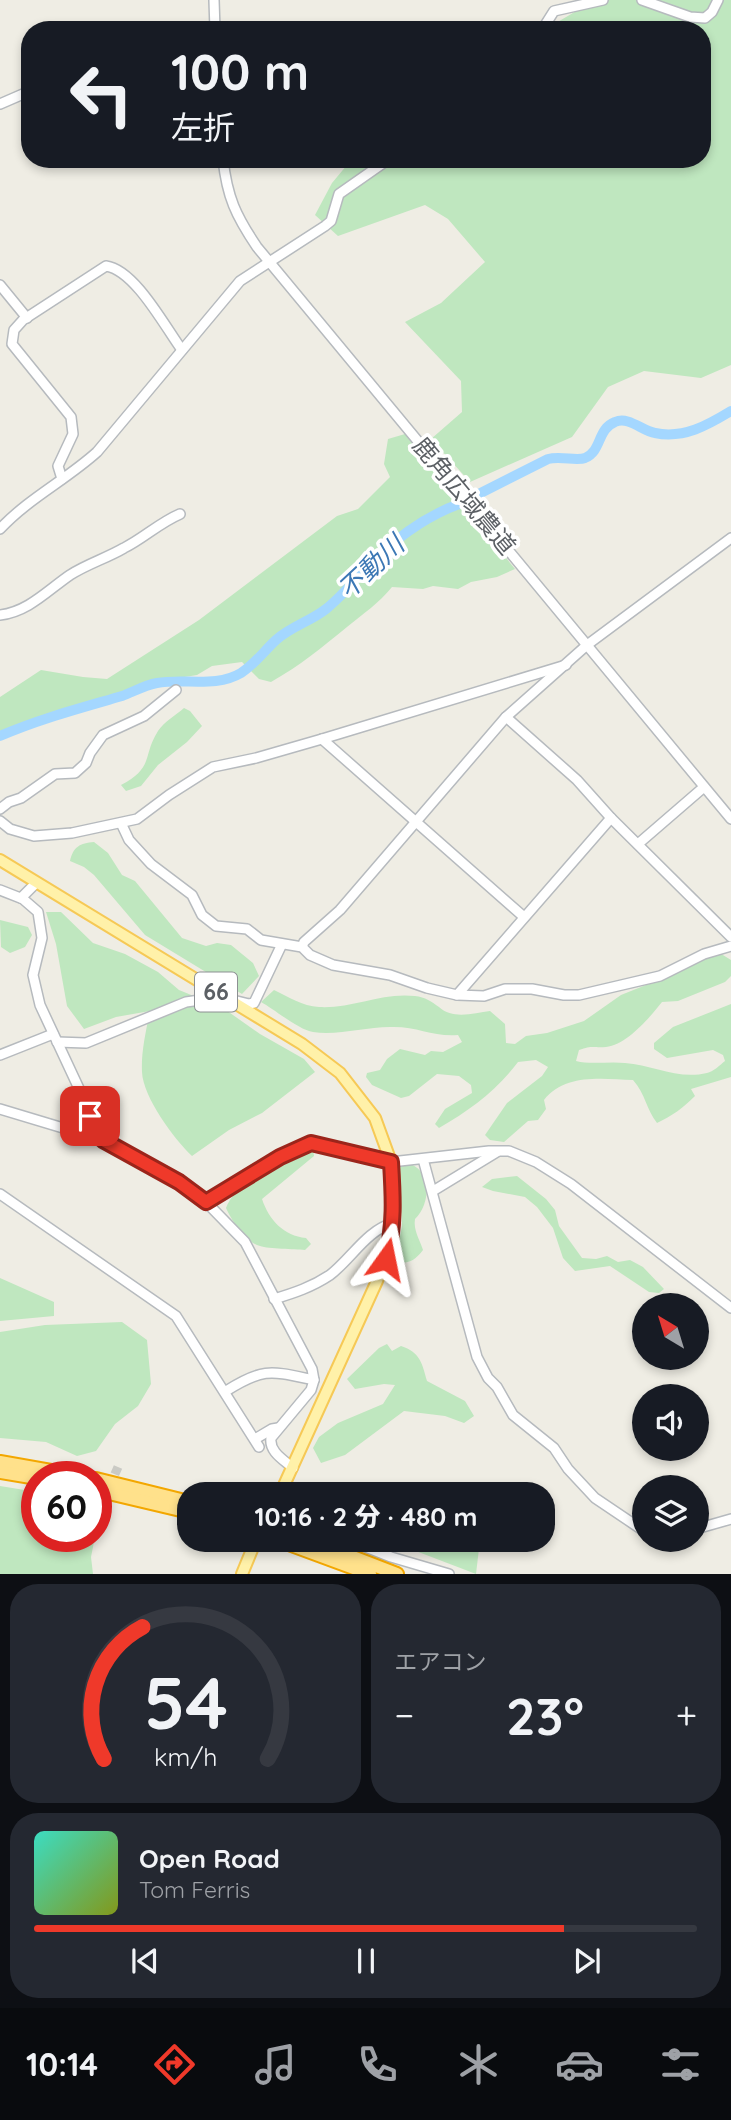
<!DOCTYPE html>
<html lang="ja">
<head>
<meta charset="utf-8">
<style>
	:root { --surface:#171b24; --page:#242831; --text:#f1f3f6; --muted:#9ea1a6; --line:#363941; --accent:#ef392a }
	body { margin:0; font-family:Quicksand,"Noto Sans JP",sans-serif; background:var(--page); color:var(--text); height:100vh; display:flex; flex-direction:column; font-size:26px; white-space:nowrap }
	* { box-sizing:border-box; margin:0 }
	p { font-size:23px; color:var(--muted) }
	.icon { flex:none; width:38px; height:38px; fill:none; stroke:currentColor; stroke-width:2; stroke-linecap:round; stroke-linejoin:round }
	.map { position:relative; height:1574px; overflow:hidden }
	.drawer { display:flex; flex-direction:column; gap:10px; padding:10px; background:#0d0f14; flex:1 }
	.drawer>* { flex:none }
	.guide { position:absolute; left:21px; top:21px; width:690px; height:147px; border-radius:28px; box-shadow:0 4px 10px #0003; background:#171b24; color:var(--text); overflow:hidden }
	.needle { width:46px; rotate:322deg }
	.buttons { position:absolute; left:632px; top:1293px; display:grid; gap:14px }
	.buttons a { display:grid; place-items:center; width:77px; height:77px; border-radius:50%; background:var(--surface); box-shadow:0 4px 10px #0003; font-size:35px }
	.speed { position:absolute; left:21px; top:1461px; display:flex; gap:14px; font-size:35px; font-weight:700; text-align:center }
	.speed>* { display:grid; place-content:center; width:91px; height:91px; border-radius:50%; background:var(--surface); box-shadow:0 4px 10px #0003; line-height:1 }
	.speed .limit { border:10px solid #d22; background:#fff; color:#111 }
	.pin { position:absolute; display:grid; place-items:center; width:60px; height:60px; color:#fff; margin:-30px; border-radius:14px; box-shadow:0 4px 10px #0006 }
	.me { position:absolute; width:77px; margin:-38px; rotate:12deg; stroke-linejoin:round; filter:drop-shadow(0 0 5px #0008) }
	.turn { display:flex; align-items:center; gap:24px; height:147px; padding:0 35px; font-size:32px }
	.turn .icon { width:91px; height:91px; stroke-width:2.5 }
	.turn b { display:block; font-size:49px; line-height:60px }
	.big { font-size:52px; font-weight:800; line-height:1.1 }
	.drawer .card { flex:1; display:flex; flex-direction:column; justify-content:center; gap:10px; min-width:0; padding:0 24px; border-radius:28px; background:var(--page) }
	.drawer .dial { align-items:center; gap:0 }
	.dial svg { height:182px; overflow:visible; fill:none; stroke:var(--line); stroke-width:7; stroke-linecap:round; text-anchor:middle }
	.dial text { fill:var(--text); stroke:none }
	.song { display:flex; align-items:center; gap:21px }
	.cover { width:84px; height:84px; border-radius:10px; background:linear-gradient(135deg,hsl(170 70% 55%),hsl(70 70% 35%)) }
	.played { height:7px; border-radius:4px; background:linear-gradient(90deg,var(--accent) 80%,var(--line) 80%) }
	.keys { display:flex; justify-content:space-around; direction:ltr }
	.heat { display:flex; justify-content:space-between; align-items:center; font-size:38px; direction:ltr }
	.drawer .tiles { flex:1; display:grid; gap:10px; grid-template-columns:1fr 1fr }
	.card:last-child { grid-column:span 2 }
	.trip { position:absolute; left:177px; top:1482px; width:378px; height:70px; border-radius:28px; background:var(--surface); box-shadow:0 4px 10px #0003; font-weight:800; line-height:70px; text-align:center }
	.tabs { display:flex; height:112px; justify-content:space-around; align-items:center; background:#090b0e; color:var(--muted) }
	.tabs .icon { width:49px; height:49px }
	.tabs .active { color:var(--accent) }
	.tabs b { font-size:32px; color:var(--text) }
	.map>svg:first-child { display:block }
	.green { fill:#bfe7bf }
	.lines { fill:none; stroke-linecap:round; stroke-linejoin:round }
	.river { stroke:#a4d7ff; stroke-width:10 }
	.minor-tunnel { stroke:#cacac4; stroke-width:9; stroke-dasharray:9 4.5; stroke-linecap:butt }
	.minor-casing { stroke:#b6babe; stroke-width:12 }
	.major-casing { stroke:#f6c956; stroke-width:14 }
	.highway-casing { stroke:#f3a700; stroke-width:16 }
	.minor { stroke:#fff; stroke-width:9 }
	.major { stroke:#fff1a9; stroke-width:10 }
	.highway { stroke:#ffe18b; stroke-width:12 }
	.route-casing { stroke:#9b251b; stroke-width:18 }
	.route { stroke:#ef392a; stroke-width:12 }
	.labels { text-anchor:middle; stroke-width:7; stroke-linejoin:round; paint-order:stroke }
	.shield { fill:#fff; stroke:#8d9093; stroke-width:2 }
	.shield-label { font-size:23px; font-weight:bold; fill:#5c6065 }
	.street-label { font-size:24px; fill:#5c6065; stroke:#fff }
	.water-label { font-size:26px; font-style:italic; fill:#3c78b5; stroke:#fff }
</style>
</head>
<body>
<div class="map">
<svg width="731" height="1574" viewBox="0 0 731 1574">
	<rect width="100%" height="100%" fill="#efede4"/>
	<!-- green -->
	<g class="green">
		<polygon points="595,0 731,0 731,365 701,378 644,371 608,387 572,437 470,482 431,439 462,412 461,381 405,322 441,303 485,262 448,219 425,205 338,236 315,215 332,183 352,159 702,159 702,30 544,30"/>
		<path d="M405 434 515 569 497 577 471 582 458 589 433 586 423 589 392 587C379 603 363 614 347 627 321 648 301 665 271 682L259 679 242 662 212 666 197 675 160 681 0 731V697L41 670 83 677 107 679 199 620 337 516 358 509 390 477 384 464 388 439Z"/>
		<path d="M184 708 190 711 202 726 187 742 158 765 141 786 126 791 121 785C155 767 142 756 158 731 164 722 176 715 184 708Z"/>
		<path d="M94 842 108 853 122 875 135 881 182 938 206 946 217 943 231 945 253 963 259 976 242 994 145 935 94 875 84 867 70 861C73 847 80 843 94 842Z"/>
		<path d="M46 912H61L93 943 125 954 158 972 179 990 223 1008 260 1034 304 1059 315 1072 262 1113 229 1130 192 1156C174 1139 143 1097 142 1072 141 1052 146 1031 150 1011L116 1017 84 1029 67 1006 56 944Z"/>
		<polygon points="0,920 28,927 32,935 25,947 10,953 1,947"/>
		<path d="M718 952 731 960V976L725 982 678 1001 662 1002C650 1017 627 1045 606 1047 593 1048 593 1045 579 1050L576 1061C591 1065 609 1061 625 1063 653 1065 678 1080 707 1073 713 1072 720 1065 725 1061L723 1055 713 1050 667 1058 654 1049V1043L673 1027 731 1004V1077L691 1089 695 1096C683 1108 672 1116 657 1123 646 1109 646 1095 633 1080 602 1079 565 1073 544 1100L546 1109 538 1120 528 1121 504 1142 490 1140 485 1135 507 1103 542 1076 548 1067 536 1060 518 1062C496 1091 470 1110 439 1128L435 1124 445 1109 472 1093 471 1085 459 1076 437 1074 409 1096 401 1098 372 1085 366 1077 367 1073 380 1070 387 1059 400 1049 425 1055 431 1051 443 1052 462 1042 458 1035C434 1037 418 1027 394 1027 367 1026 339 1036 313 1032 299 1030 274 1009 261 1002L274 990C289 997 302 1006 319 1007 351 1009 382 992 415 996 425 997 432 1002 439 1007 453 1020 474 1013 490 1011L505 1024 506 1043 515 1044 526 1036 547 1033 584 1021 621 995 676 973Z"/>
		<path d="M313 1149 314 1156 262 1199C269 1220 284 1236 306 1238L311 1244 305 1250C294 1249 269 1249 260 1246 245 1242 232 1221 226 1208 234 1183 288 1156 313 1149Z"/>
		<path d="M406 1163C433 1168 431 1204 415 1219 413 1230 420 1240 423 1250 416 1259 411 1263 399 1263L396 1258 402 1226 399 1169 401 1164Z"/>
		<polygon points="517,1176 546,1199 555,1210 559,1226 582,1258 596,1259 607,1256 618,1262 630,1260 643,1267 664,1289 659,1293 649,1292 610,1266 575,1271 563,1258 553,1228 537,1207 525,1197 493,1191 482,1187 492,1179"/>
		<polygon points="0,1278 54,1302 54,1316 0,1321"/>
		<polygon points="122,1322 147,1340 151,1384 138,1406 115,1424 96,1451 77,1456 46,1442 0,1438 0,1332 45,1325"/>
		<path d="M387 1344 392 1351 401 1346C420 1352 422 1363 427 1381L465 1401 474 1416 464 1423 445 1416 404 1411 345 1455 321 1463 313 1448 319 1437 338 1423 383 1404 395 1385 384 1384 355 1389 347 1379 379 1348Z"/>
		<polygon points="0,1486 37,1492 37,1536 95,1537 91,1557 93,1574 0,1574"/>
		<polygon points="387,1540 480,1540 476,1574"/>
	</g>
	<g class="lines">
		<!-- river -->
		<path class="river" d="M0 736C39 719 81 708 122 696 133 692 145 685 157 683 184 678 216 688 241 673 255 664 264 651 276 640 290 627 311 621 326 609 346 593 360 573 379 555 402 534 429 515 459 504L548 459C560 456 577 461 585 458 602 451 597 429 615 422 629 416 642 431 655 433 684 439 708 425 731 411"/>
		<!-- minor-tunnel -->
		<polyline class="minor-tunnel" points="104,1499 118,1467"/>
		<!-- minor casing -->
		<g class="minor-casing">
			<g id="minor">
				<polyline points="214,0 215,30"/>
				<polyline points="642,0 690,17 705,18 712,12 718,0"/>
				<polyline points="542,30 554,11 603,0"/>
				<polyline points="0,104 30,91"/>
				<path d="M223 159C227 197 236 216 257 247L731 819"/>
				<polyline points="0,285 27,318"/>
				<path d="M62 479 58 466 73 434 71 417 12 344 14 330 23 320 106 266C135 270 165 327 182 350"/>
				<path d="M0 529C29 498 66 480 97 452L240 281 325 226 331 221 339 194 389 159"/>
				<path d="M0 615C28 612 48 590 70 575 87 564 107 558 124 548 144 538 159 523 180 514"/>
				<polyline points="506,717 577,780 611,818 731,937"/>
				<polyline points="322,739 524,917"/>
				<polyline points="0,809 9,802 21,798 55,774 75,773 86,763 90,753 103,735 144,716 176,690"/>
				<polyline points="0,821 10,829 34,836 72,833 137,819 169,795 213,767 256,758 322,739 566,665"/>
				<polyline points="121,823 129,840 151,864 192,895 202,915 216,926 247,929 261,940 302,947 310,955 333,965 390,975 427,988 457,995 484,996 505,989 532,989 564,995 579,995 660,976 704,954 731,946"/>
				<polyline points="638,844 704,787"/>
				<polyline points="0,890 23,899 38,912 42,938 33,975 40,1005 103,1140"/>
				<polyline points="21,898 36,883"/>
				<polyline points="302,947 304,942 340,910 506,717 587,645 731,538"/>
				<polyline points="457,995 611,818"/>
				<polyline points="57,1042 86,1043 186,1002 221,997 249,1004 254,1003 282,944"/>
				<polyline points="0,1055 53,1034"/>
				<path d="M0 1109 103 1140 179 1182 206 1202 245 1242 312 1369 314 1380 311 1390 271 1438C269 1452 284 1460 293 1468"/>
				<polyline points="423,1159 477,1357 488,1378 497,1387 513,1415 554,1448 568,1469 595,1498 644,1531"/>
				<polyline points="433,1191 497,1152"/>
				<polyline points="0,1194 176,1316 259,1447"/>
				<polyline points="206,1202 280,1157 311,1143 391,1162 489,1151 509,1151 536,1162 571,1184 731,1308"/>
				<path d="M274 1299C294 1293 312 1287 330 1275 351 1259 367 1230 393 1223"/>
				<path d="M226 1391C264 1367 271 1371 314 1380"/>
				<polyline points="255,1439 272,1429 278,1428"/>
				<polyline points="696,1529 731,1519"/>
				<polyline points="348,1540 391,1557 449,1574"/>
			</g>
		</g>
		<!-- major casing -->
		<g class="major-casing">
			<g id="major">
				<polyline points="0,860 302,1044 340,1073 375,1118 391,1162 394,1218 392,1238 377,1281 280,1494"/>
				<polyline points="242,1574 256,1540"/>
			</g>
		</g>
		<!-- highway casing -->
		<g class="highway-casing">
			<g id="highway">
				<polyline points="0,1462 85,1477"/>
				<polyline points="0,1472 37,1478"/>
				<polyline points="96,1479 189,1502"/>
				<polyline points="96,1490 189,1512"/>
				<polyline points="278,1540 370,1574"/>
				<polyline points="309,1540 397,1574"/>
			</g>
		</g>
		<!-- minor -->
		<use href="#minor" class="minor"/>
		<!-- major -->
		<use href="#major" class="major"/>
		<!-- highway -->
		<use href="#highway" class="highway"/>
	</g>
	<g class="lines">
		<!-- route casing -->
		<g class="route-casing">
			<path id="route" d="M90 1116 103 1140 179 1182 206 1202 280 1157 311 1143 391 1162C393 1195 395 1226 386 1259"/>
		</g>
		<!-- route -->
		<use href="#route" class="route"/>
	</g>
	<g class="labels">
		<!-- shield labels -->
		<rect class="shield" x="195" y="972.5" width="42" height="39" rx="5"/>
		<g class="shield-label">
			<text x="216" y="1000">66</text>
		</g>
		<!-- street labels -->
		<g class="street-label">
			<text transform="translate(464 496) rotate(50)" y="8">鹿角広域農道</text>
		</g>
		<!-- water labels -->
		<g class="water-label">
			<text transform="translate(371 567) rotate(-43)" y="9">不動川</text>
		</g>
	</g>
</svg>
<div class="buttons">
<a><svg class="needle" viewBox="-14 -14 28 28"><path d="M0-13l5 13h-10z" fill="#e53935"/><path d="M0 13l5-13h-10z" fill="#9ea1a6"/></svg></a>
<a><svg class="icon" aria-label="sound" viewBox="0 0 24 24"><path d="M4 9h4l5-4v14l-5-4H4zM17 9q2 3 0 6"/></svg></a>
<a><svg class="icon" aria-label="layers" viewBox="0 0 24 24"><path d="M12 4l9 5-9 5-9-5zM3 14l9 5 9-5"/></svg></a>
</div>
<div class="speed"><div class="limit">60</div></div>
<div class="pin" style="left:90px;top:1116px;background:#d93025"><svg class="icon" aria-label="arrive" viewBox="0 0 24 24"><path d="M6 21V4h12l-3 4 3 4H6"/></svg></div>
<svg class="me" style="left:386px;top:1259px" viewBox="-20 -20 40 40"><path d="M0-17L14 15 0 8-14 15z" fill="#ef392a" stroke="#fff" stroke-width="4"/></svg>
<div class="trip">10:16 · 2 分 · 480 m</div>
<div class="guide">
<div class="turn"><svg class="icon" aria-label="left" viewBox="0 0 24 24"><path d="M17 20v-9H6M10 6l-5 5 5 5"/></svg><div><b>100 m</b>左折</div></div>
</div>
</div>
<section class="drawer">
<div class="tiles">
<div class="card dial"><svg viewBox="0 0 100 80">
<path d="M14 69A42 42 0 1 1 86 69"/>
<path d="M14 69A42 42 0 0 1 31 11" stroke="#ef392a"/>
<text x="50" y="56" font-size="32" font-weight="700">54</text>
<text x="50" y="72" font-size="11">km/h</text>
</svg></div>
<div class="card"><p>エアコン</p>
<div class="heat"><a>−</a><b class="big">23°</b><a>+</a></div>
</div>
<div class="card">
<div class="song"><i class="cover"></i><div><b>Open Road</b><p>Tom Ferris</p></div></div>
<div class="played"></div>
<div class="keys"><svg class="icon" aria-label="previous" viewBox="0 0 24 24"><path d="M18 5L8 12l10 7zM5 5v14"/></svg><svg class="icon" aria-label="pause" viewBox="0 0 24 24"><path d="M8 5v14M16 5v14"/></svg><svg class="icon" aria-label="next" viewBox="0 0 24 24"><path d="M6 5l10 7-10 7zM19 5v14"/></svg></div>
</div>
</div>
</section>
<nav class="tabs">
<b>10:14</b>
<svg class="icon active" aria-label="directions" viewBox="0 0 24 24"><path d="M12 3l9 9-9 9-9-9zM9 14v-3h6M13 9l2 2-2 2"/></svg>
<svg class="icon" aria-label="music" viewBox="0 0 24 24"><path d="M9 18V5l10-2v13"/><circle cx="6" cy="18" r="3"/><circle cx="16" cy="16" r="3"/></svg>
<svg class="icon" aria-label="phone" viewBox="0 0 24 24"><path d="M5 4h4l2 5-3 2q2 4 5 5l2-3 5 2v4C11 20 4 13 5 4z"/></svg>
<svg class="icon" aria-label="climate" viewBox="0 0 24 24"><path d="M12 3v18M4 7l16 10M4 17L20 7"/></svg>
<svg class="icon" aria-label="car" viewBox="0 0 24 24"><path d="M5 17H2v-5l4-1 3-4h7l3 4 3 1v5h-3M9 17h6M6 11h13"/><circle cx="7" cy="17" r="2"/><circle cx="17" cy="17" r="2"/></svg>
<svg class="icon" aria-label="filters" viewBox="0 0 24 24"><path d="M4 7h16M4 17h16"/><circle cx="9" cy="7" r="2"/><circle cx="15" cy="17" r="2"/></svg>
</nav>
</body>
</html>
